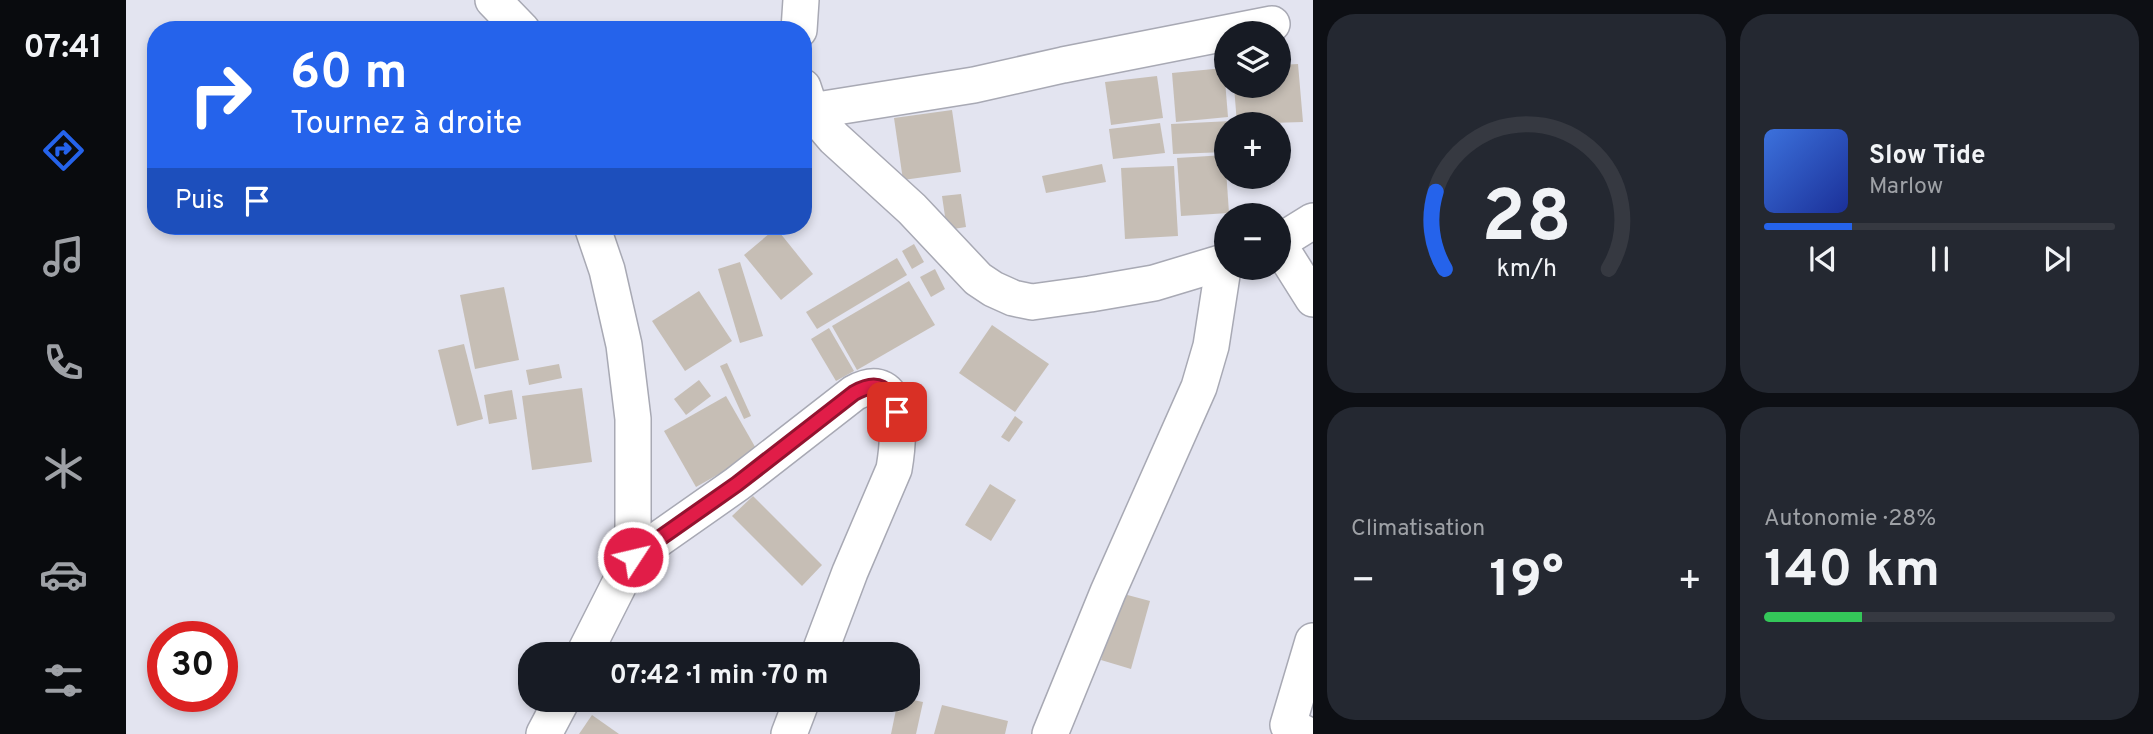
<!DOCTYPE html>
<html lang="fr">
<head>
<meta charset="utf-8">
<style>
	:root { --surface:#171b24; --page:#242831; --text:#f1f3f6; --muted:#9ea1a6; --line:#363941; --accent:#2563eb }
	body { margin:0; font-family:Overpass,sans-serif; background:var(--page); color:var(--text); height:100vh; display:flex; flex-direction:column; font-size:26px; white-space:nowrap }
	* { box-sizing:border-box; margin:0 }
	p { font-size:23px; color:var(--muted) }
	.icon { flex:none; width:38px; height:38px; fill:none; stroke:currentColor; stroke-width:2; stroke-linecap:round; stroke-linejoin:round }
	.map { position:relative; flex:1; overflow:hidden }
	.sheet { display:flex; flex-direction:column; gap:14px; padding:14px; background:#0d0f14; width:840px }
	.sheet>* { flex:none }
	.hud { position:absolute; left:21px; top:21px; width:665px; height:214px; border-radius:28px; box-shadow:0 4px 10px #0003; background:#2563eb; color:#fff; overflow:hidden }
	.fabs { position:absolute; left:1088px; top:21px; display:grid; gap:14px }
	.fabs a { display:grid; place-items:center; width:77px; height:77px; border-radius:50%; background:var(--surface); box-shadow:0 4px 10px #0003; font-size:35px }
	.speed { position:absolute; left:21px; top:621px; display:flex; gap:14px; font-size:35px; font-weight:700; text-align:center }
	.speed>* { display:grid; place-content:center; width:91px; height:91px; border-radius:50%; background:var(--surface); box-shadow:0 4px 10px #0003; line-height:1 }
	.speed .limit { border:10px solid #d22; background:#fff; color:#111 }
	.pin { position:absolute; display:grid; place-items:center; width:60px; height:60px; color:#fff; margin:-30px; border-radius:14px; box-shadow:0 4px 10px #0006 }
	.me { position:absolute; width:77px; margin:-38px; rotate:55deg; stroke-linejoin:round; filter:drop-shadow(0 0 5px #0008) }
	.turn { display:flex; align-items:center; gap:24px; height:147px; padding:0 28px; font-size:32px }
	.turn .icon { width:91px; height:91px; stroke-width:2.5 }
	.turn b { display:block; font-size:49px; line-height:60px }
	.then { display:flex; align-items:center; height:66px; padding:0 28px; background:#0003; gap:14px; font-size:26px }
	.big { font-size:52px; font-weight:700; line-height:1.1 }
	.sheet .tile { flex:1; display:flex; flex-direction:column; justify-content:center; gap:10px; min-width:0; padding:0 24px; border-radius:28px; background:var(--page) }
	.sheet .dial { align-items:center; gap:0 }
	.dial svg { height:182px; overflow:visible; fill:none; stroke:var(--line); stroke-width:7; stroke-linecap:round; text-anchor:middle }
	.dial text { fill:var(--text); stroke:none }
	.song { display:flex; align-items:center; gap:21px }
	.cover { width:84px; height:84px; border-radius:10px; background:linear-gradient(135deg,hsl(220 70% 55%),hsl(230 70% 35%)) }
	.played { height:7px; border-radius:4px; background:linear-gradient(90deg,var(--accent) 25%,var(--line) 25%) }
	.keys { display:flex; justify-content:space-around; direction:ltr }
	.heat { display:flex; justify-content:space-between; align-items:center; font-size:38px; direction:ltr }
	.charge { height:10px; border-radius:5px; background:linear-gradient(90deg,#34c759 28%,var(--line) 0) }
	.sheet .tiles { flex:1; display:grid; gap:14px; grid-template-columns:repeat(2,1fr) }
	.trip { position:absolute; left:392px; top:642px; width:402px; height:70px; border-radius:28px; background:var(--surface); box-shadow:0 4px 10px #0003; font-weight:700; line-height:70px; text-align:center }
	main { display:flex; flex:1; min-height:0 }
	.tabs { display:flex; flex-direction:column; width:126px; justify-content:space-around; align-items:center; background:#090b0e; color:var(--muted) }
	.tabs .icon { width:49px; height:49px }
	.tabs .selected { color:var(--accent) }
	.tabs b { font-size:32px; color:var(--text) }
	.map>svg:first-child { display:block }
	.building { fill:#c6beb5 }
	.lines { fill:none; stroke-linecap:round; stroke-linejoin:round }
	.street-casing { stroke:#a8a9b4; stroke-width:38 }
	.street { stroke:#fff; stroke-width:35 }
	.route-casing { stroke:#92132f; stroke-width:18 }
	.route { stroke:#e11d48; stroke-width:12 }
</style>
</head>
<body>
<main>
<nav class="tabs">
<b>07:41</b>
<svg class="icon selected" aria-label="directions" viewBox="0 0 24 24"><path d="M12 3l9 9-9 9-9-9zM9 14v-3h6M13 9l2 2-2 2"/></svg>
<svg class="icon" aria-label="music" viewBox="0 0 24 24"><path d="M9 18V5l10-2v13"/><circle cx="6" cy="18" r="3"/><circle cx="16" cy="16" r="3"/></svg>
<svg class="icon" aria-label="phone" viewBox="0 0 24 24"><path d="M5 4h4l2 5-3 2q2 4 5 5l2-3 5 2v4C11 20 4 13 5 4z"/></svg>
<svg class="icon" aria-label="climate" viewBox="0 0 24 24"><path d="M12 3v18M4 7l16 10M4 17L20 7"/></svg>
<svg class="icon" aria-label="car" viewBox="0 0 24 24"><path d="M5 17H2v-5l4-1 3-4h7l3 4 3 1v5h-3M9 17h6M6 11h13"/><circle cx="7" cy="17" r="2"/><circle cx="17" cy="17" r="2"/></svg>
<svg class="icon" aria-label="filters" viewBox="0 0 24 24"><path d="M4 7h16M4 17h16"/><circle cx="9" cy="7" r="2"/><circle cx="15" cy="17" r="2"/></svg>
</nav>
<div class="map">
<svg width="1187" height="734" viewBox="0 0 1187 734">
	<rect width="100%" height="100%" fill="#e3e4f0"/>
	<!-- building -->
	<g class="building">
		<polygon points="1172,64 1177,122 1111,124 1108,86 1153,86 1153,65"/>
		<polygon points="1098,68 1102,117 1050,122 1046,73"/>
		<polygon points="1031,76 1037,118 985,125 979,82"/>
		<polygon points="826,110 835,172 777,180 768,118"/>
		<polygon points="1105,121 1105,124 1101,124 1101,152 1047,154 1045,124"/>
		<polygon points="1034,123 1039,153 987,159 983,129"/>
		<polygon points="1099,155 1103,213 1055,216 1051,158"/>
		<polygon points="976,164 980,182 920,193 916,176"/>
		<polygon points="1048,166 1052,236 999,239 995,168"/>
		<polygon points="835,194 840,227 821,230 816,196"/>
		<polygon points="650,228 687,274 655,300 618,255"/>
		<polygon points="788,244 798,262 786,269 776,251"/>
		<polygon points="771,258 781,275 691,329 680,312"/>
		<polygon points="614,262 637,336 614,343 592,269"/>
		<polygon points="809,269 819,289 805,297 794,277"/>
		<polygon points="783,281 809,325 731,370 706,326"/>
		<polygon points="378,287 393,360 349,369 334,295"/>
		<polygon points="573,291 606,341 559,371 526,321"/>
		<polygon points="866,325 923,364 889,412 833,373"/>
		<polygon points="703,328 728,371 710,381 685,339"/>
		<polygon points="338,344 357,419 331,426 312,350"/>
		<polygon points="601,363 625,416 618,419 594,366"/>
		<polygon points="433,364 436,378 403,385 400,370"/>
		<polygon points="573,380 585,396 560,415 548,399"/>
		<polygon points="456,388 466,462 406,470 396,396"/>
		<polygon points="386,390 391,419 363,424 358,395"/>
		<polygon points="600,396 632,452 570,487 538,431"/>
		<polygon points="889,416 897,422 883,442 875,437"/>
		<polygon points="864,484 890,500 865,541 839,525"/>
		<polygon points="627,496 696,565 676,586 606,516"/>
		<polygon points="994,593 1024,601 1005,669 975,660"/>
		<polygon points="782,699 797,702 790,734 765,734 772,700"/>
		<polygon points="816,705 882,721 879,734 808,734"/>
		<polygon points="466,715 493,734 453,734"/>
	</g>
	<g class="lines">
		<!-- street casing -->
		<g class="street-casing">
			<g id="street">
				<polyline points="367,0 396,30"/>
				<polyline points="673,30 675,0"/>
				<polyline points="677,87 685,111 708,138 786,209 852,279 867,289 887,298 906,302 964,294 1028,283 1101,261"/>
				<polyline points="677,110 685,111 848,85 937,65 1146,24"/>
				<polyline points="466,226 481,270 498,345 507,419 507,557"/>
				<polyline points="1153,242 1187,221"/>
				<polyline points="1153,245 1187,299"/>
				<path d="M458 654 507 557 611 484 728 393C779 365 773 440 768 469L724 572 693 654"/>
				<polyline points="418,734 436,700"/>
				<polyline points="663,734 676,700"/>
				<polyline points="924,734 982,592 1073,387 1085,346 1098,262"/>
				<polyline points="1180,734 1162,725 1187,641"/>
			</g>
		</g>
		<!-- street -->
		<use href="#street" class="street"/>
	</g>
	<g class="lines">
		<!-- route casing -->
		<g class="route-casing">
			<path id="route" d="M507 557 611 484 728 393C753 379 761 388 771 412"/>
		</g>
		<!-- route -->
		<use href="#route" class="route"/>
	</g>
</svg>
<div class="fabs">
<a><svg class="icon" aria-label="layers" viewBox="0 0 24 24"><path d="M12 4l9 5-9 5-9-5zM3 14l9 5 9-5"/></svg></a>
<a>+</a>
<a>−</a>
</div>
<div class="speed"><div class="limit">30</div></div>
<div class="pin" style="left:771px;top:412px;background:#d93025"><svg class="icon" aria-label="arrive" viewBox="0 0 24 24"><path d="M6 21V4h12l-3 4 3 4H6"/></svg></div>
<svg class="me" style="left:507px;top:557px" viewBox="-20 -20 40 40"><circle r="17" fill="#e11d48" stroke="#fff" stroke-width="3"/><path d="M0-11L8 9 0 5-8 9z" fill="#fff"/></svg>
<div class="trip">07:42 · 1 min · 70 m</div>
<div class="hud">
<div class="turn"><svg class="icon" aria-label="right" viewBox="0 0 24 24"><path d="M7 20v-9h11M14 6l5 5-5 5"/></svg><div><b>60 m</b>Tournez à droite</div></div>
<div class="then">Puis<svg class="icon" aria-label="arrive" viewBox="0 0 24 24"><path d="M6 21V4h12l-3 4 3 4H6"/></svg></div>
</div>
</div>
<section class="sheet">
<div class="tiles">
<div class="tile dial"><svg viewBox="0 0 100 80">
<path d="M14 69A42 42 0 1 1 86 69"/>
<path d="M14 69A42 42 0 0 1 10 35" stroke="#2563eb"/>
<text x="50" y="56" font-size="32" font-weight="700">28</text>
<text x="50" y="72" font-size="11">km/h</text>
</svg></div>
<div class="tile">
<div class="song"><i class="cover"></i><div><b>Slow Tide</b><p>Marlow</p></div></div>
<div class="played"></div>
<div class="keys"><svg class="icon" aria-label="previous" viewBox="0 0 24 24"><path d="M18 5L8 12l10 7zM5 5v14"/></svg><svg class="icon" aria-label="pause" viewBox="0 0 24 24"><path d="M8 5v14M16 5v14"/></svg><svg class="icon" aria-label="next" viewBox="0 0 24 24"><path d="M6 5l10 7-10 7zM19 5v14"/></svg></div>
</div>
<div class="tile"><p>Climatisation</p>
<div class="heat"><a>−</a><b class="big">19°</b><a>+</a></div>
</div>
<div class="tile"><p>Autonomie · 28%</p><b class="big">140 km</b><div class="charge"></div></div>
</div>
</section>
</main>
</body>
</html>
